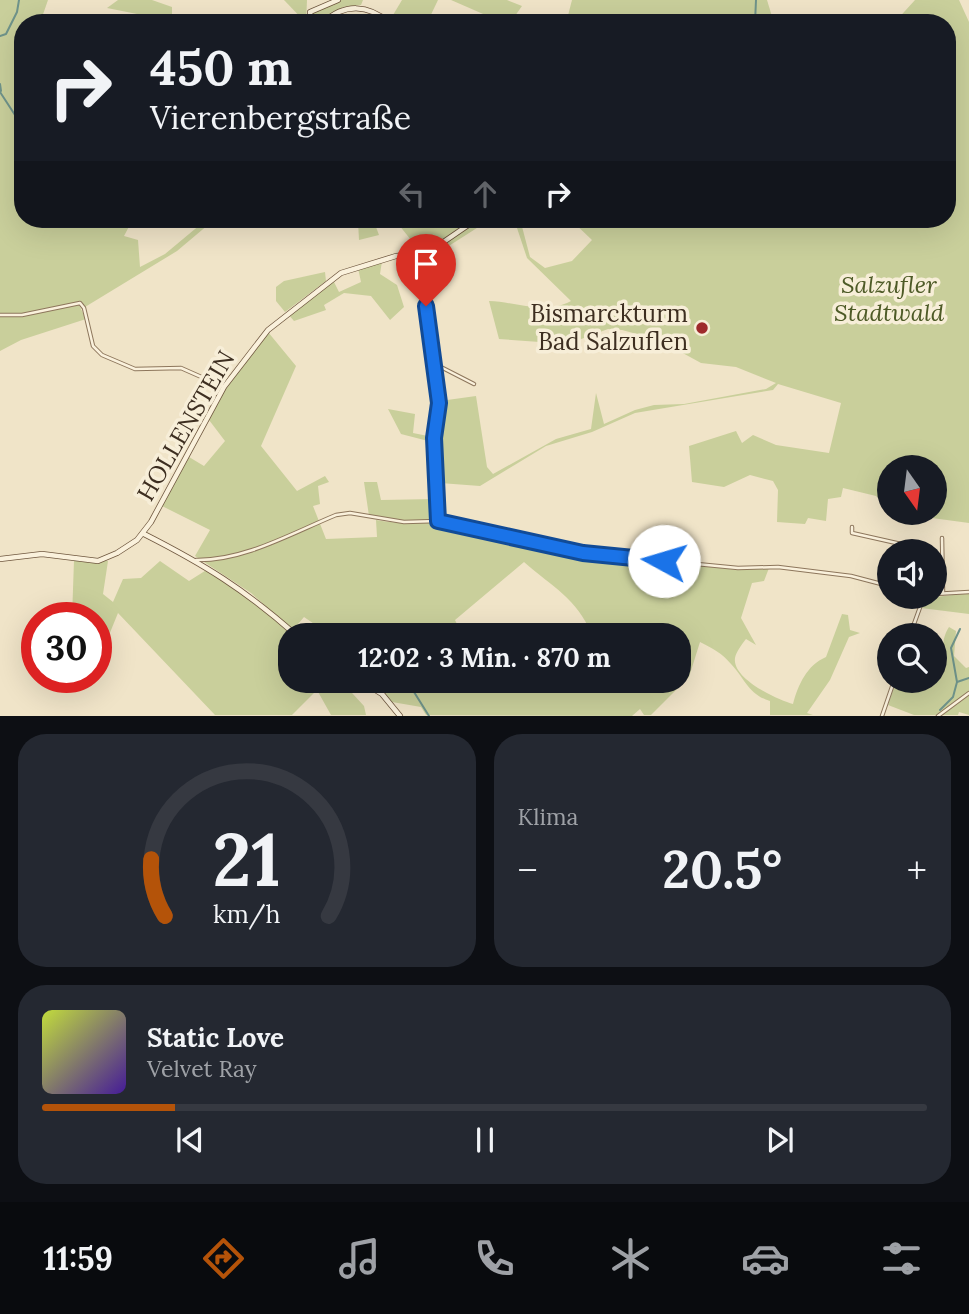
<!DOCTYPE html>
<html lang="de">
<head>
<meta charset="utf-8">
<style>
	:root { --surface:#171b24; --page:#242831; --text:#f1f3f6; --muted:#9ea1a6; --line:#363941; --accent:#b45309 }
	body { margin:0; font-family:Lora,serif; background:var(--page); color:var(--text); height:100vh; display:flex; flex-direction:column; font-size:26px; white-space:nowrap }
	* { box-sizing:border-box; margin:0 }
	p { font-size:23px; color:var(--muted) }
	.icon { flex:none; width:38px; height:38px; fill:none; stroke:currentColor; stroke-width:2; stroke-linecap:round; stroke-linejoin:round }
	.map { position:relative; height:716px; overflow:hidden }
	.side { display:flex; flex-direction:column; gap:18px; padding:18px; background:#0d0f14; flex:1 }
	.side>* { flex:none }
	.banner { position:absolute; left:14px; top:14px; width:942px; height:214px; border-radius:28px; box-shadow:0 7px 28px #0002; background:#171b24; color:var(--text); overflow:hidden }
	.needle { width:46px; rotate:166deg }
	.tools { position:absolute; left:877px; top:455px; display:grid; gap:14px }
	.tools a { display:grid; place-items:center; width:70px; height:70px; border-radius:50%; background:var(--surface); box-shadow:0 7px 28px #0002; font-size:35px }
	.speed { position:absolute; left:21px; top:602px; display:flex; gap:14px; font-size:35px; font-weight:700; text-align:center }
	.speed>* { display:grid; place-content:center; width:91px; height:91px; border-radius:50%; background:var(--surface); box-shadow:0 7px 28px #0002; line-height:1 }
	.speed .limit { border:10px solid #d22; background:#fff; color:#111 }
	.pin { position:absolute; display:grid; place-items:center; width:60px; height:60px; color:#fff; margin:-72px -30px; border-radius:50% 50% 50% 0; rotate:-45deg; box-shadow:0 0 7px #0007 }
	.pin .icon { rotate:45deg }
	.me { position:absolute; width:77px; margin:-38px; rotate:276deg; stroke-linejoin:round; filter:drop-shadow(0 0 5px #0008) }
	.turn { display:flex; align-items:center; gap:24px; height:147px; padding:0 21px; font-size:32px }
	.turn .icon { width:91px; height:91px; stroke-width:2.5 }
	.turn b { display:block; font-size:49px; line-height:60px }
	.lanes { display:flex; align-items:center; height:66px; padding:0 21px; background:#0003; justify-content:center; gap:35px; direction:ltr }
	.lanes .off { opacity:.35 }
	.big { font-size:52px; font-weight:700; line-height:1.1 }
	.side .card { flex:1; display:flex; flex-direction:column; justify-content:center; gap:10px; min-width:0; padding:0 24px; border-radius:28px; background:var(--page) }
	.side .dial { align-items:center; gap:0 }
	.dial svg { height:182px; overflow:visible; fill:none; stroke:var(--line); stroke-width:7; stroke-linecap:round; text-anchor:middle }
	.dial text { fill:var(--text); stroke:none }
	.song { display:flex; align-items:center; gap:21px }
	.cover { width:84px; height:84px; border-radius:10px; background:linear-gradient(135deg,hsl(70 70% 55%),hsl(260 70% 35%)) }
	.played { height:7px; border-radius:4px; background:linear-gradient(90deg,var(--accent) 15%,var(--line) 15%) }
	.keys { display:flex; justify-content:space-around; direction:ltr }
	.heat { display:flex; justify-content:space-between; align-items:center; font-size:38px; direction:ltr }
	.side .tiles { flex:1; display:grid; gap:18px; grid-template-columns:1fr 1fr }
	.card:last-child { grid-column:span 2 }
	.trip { position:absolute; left:278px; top:623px; width:413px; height:70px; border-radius:28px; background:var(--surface); box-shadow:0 7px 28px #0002; font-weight:700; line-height:70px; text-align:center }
	.menu { display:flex; height:112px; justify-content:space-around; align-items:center; background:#090b0e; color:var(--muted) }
	.menu .icon { width:49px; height:49px }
	.menu .current { color:var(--accent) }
	.menu b { font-size:32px; color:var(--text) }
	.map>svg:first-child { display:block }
	.green { fill:#c9cf9b }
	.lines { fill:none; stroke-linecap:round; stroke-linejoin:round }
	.stream { stroke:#6f938a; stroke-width:2 }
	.minor-casing { stroke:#8d765c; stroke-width:4.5 }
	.secondary-casing { stroke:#6f573f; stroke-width:6 }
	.minor { stroke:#faf1dc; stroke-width:2.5 }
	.secondary { stroke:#faf1dc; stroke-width:4.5 }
	.route-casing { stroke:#114b97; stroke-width:18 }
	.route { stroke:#1a73e8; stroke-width:12 }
	.poi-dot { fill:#9e2a2b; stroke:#f7eed8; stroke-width:2.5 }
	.labels { text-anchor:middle; stroke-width:7; stroke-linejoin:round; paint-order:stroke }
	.park-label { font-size:24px; font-style:italic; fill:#4d5a26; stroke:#f7eed8 }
	.poi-label { font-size:24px; fill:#3d2e20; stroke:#f7eed8; text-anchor:end }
	.street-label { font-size:24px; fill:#3d2e20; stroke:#f7eed8 }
</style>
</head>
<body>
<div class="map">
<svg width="969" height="716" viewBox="0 0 969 716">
	<rect width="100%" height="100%" fill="#f0e4c8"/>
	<!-- green -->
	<g class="green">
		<polygon points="0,0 48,0 40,23 23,23 23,219 133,219 124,236 138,240 140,267 165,254 207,219 215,219 177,251 85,307 80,302 19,316 79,305 86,319 21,340 0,351 0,316 17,316 0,313"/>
		<polygon points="118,0 152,0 172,7 172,21 107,8"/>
		<polygon points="284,0 307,0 306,23"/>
		<polygon points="340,0 363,0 361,5 343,7 321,22 312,21 311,13 315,10"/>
		<polygon points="402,0 438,0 427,23 392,23 390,20"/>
		<polygon points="451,0 507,0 522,6 510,23 488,23 490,17"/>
		<polygon points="572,0 767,0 774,23 566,23"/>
		<path d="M915 0H959L969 22V523L895 513H934V467H889V508L876 496 843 488 841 497 828 499 826 521 808 518 805 524 777 522 778 490 773 481 750 475 724 487 692 482 689 446 736 431 742 443 753 435 776 445 829 453 841 403 778 384 773 390 635 413 592 432 546 446 480 486 440 483 441 520 405 521 369 516 364 482H377L381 500 435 499 432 442 401 434 388 409 415 414 413 433 433 437 440 401 476 396 487 467 493 474 556 439 591 429 596 393 604 424 635 410 654 405 684 404 766 389 776 383 736 367 701 363 659 340 622 330 608 329 568 344 499 339 489 301C517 302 545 315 571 301L527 258 514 219H520L530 257 545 268 572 261 592 240 570 219H947V23H894Z"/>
		<polygon points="365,219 373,219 379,235 359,240 358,221"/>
		<polygon points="397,219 474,219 435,248 426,235 411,240 395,220"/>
		<polygon points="480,219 491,219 444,249 445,261 428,263 429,255"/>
		<polygon points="382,261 380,274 397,285 404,307 390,320 371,296 344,293 324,305 326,310 294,321 288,314 333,280 339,292 361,282 358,268"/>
		<polygon points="325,272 326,281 285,312 276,301 276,287 284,281"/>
		<path d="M268 332 296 366 261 446 297 491 325 476 329 482 318 486 320 504 313 506 326 539 377 537 376 520C398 525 418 520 439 522 510 530 572 557 645 558L643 577 662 579 664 561 737 570 769 568 764 581 752 583 741 618 756 645 746 639C742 644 736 652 735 658 732 679 778 700 793 704 798 685 807 665 826 657L842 614 848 615 850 630 860 633 849 637 830 680 807 713 813 715H770V701C749 695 745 679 731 664 722 653 712 648 700 642L689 677 651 715H644L640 709 632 716 426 715 421 707 392 702 364 681H679V635H592C577 598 552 587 524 562L455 620 457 624 448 635H320L323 630 304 617 293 630 251 593 195 556 210 530 162 506 189 457 204 466 225 441 209 420 225 388Z"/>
		<polygon points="74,560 108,561 103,594 113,602 123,579 141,578 160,561 189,581 208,569 249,596 291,633 279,644 290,655 290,681 341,681 364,706 366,715 331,715 317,690 292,715 215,715 118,613 96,667 96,618 72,618"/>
		<polygon points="969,593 969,614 921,608 928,598"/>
		<path d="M949 627 956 631 954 656 966 668 969 667V715L959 712 958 715H914L888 705 895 684 913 687 915 681H934L935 667 941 666C945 650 940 641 949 627Z"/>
	</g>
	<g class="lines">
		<!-- stream -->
		<g class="stream">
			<polyline points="755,23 756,0"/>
			<polyline points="0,36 6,34 17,12 19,0"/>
			<polyline points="0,84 1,91"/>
			<polyline points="0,92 15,115 23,118"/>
			<polyline points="15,124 15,115"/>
			<polyline points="392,681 414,692 429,716"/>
			<polyline points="957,682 951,648 960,629"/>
			<polyline points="940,710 953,697 957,682 969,678"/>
		</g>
		<!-- minor casing -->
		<g class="minor-casing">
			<g id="minor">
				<polyline points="426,254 426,298 439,403 434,438 438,521"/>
				<polyline points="0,315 22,315 80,303 84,308 93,346 102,355 135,369 181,368 224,387"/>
				<polyline points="433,363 474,384"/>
				<polyline points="852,527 852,533 932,551"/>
				<polyline points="942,538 943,593"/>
				<path d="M196 560C244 561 292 533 336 515L350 513 404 522 438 521 583 553 738 568 778 567 851 576 889 586"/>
				<polyline points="934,594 969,592"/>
				<polyline points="910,635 923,599 927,597"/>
				<polyline points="882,716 894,681"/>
				<polyline points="938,716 969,693"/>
			</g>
		</g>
		<!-- secondary casing -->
		<g class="secondary-casing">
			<g id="secondary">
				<polyline points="311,23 310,12 338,0"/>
				<path d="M323 23C344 3 368 4 390 23"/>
				<path d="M144 534C205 565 244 589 296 635"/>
				<polyline points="0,559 42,554 98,561 117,553 137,540 151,522 224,387 268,330 341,273 396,256 426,254 477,219"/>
				<polyline points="361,681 382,694 400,716"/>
			</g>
		</g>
		<!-- minor -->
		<use href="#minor" class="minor"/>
		<!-- secondary -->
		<use href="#secondary" class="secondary"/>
	</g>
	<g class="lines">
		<!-- route casing -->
		<g class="route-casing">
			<polyline id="route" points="426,306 439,403 434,438 438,521 583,553 664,561"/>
		</g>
		<!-- route -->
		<use href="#route" class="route"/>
	</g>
	<!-- markers -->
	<circle class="poi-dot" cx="702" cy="328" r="7"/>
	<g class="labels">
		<!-- park labels -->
		<g class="park-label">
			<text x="889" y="293">Salzufler<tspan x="889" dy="28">Stadtwald</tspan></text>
		</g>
		<!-- poi labels -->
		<g class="poi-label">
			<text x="688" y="322">Bismarckturm<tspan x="688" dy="28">Bad Salzuflen</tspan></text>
		</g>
		<!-- street labels -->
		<g class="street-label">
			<text transform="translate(186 426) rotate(-60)" y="8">HOLLENSTEIN</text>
		</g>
	</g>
</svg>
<div class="tools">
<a><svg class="needle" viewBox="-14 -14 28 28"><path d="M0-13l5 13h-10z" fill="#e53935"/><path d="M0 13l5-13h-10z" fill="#9ea1a6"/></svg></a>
<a><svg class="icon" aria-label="sound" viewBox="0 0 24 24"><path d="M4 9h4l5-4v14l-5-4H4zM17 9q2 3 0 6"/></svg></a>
<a><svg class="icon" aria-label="search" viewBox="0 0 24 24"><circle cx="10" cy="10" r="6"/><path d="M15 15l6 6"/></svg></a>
</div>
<div class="speed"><div class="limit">30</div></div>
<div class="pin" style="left:426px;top:306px;background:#d93025"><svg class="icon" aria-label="arrive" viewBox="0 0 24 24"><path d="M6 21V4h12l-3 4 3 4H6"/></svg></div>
<svg class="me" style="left:664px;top:561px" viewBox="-20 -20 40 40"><circle r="19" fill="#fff"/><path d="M0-13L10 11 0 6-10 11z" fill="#1a73e8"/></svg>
<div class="trip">12:02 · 3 Min. · 870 m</div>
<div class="banner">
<div class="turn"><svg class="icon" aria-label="right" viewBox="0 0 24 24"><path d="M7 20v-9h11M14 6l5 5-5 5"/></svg><div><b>450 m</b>Vierenbergstraße</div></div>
<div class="lanes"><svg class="icon off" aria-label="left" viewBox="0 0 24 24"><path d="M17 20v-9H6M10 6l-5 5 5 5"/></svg><svg class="icon off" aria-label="ahead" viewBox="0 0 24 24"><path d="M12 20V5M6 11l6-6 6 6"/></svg><svg class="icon" aria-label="right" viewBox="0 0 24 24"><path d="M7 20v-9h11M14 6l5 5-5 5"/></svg></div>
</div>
</div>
<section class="side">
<div class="tiles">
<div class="card dial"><svg viewBox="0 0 100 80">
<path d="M14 69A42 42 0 1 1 86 69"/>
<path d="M14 69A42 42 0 0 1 8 44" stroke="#b45309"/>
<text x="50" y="56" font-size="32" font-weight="700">21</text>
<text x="50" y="72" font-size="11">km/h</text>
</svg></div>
<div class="card"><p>Klima</p>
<div class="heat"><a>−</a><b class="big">20.5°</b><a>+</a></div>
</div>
<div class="card">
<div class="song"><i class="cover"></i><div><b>Static Love</b><p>Velvet Ray</p></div></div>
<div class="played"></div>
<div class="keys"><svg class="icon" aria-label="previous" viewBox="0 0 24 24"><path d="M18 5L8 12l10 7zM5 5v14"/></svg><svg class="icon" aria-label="pause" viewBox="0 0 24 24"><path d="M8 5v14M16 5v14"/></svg><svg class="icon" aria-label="next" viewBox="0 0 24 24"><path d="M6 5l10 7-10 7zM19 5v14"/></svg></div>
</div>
</div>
</section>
<nav class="menu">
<b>11:59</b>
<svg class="icon current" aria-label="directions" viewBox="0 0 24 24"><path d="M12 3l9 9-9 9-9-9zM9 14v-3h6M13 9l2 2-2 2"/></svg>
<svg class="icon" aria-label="music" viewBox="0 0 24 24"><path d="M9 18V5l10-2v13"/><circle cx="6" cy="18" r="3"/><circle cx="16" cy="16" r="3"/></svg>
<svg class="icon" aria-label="phone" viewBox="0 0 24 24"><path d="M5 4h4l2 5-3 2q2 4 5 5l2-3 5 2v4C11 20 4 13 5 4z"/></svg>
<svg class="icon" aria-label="climate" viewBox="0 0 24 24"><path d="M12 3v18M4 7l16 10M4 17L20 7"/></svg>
<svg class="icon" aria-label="car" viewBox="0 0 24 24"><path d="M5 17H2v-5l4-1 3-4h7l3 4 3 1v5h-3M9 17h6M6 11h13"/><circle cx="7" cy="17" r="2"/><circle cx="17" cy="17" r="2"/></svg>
<svg class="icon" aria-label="filters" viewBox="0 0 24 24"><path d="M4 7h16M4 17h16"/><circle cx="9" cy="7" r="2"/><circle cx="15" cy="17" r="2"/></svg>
</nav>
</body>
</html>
